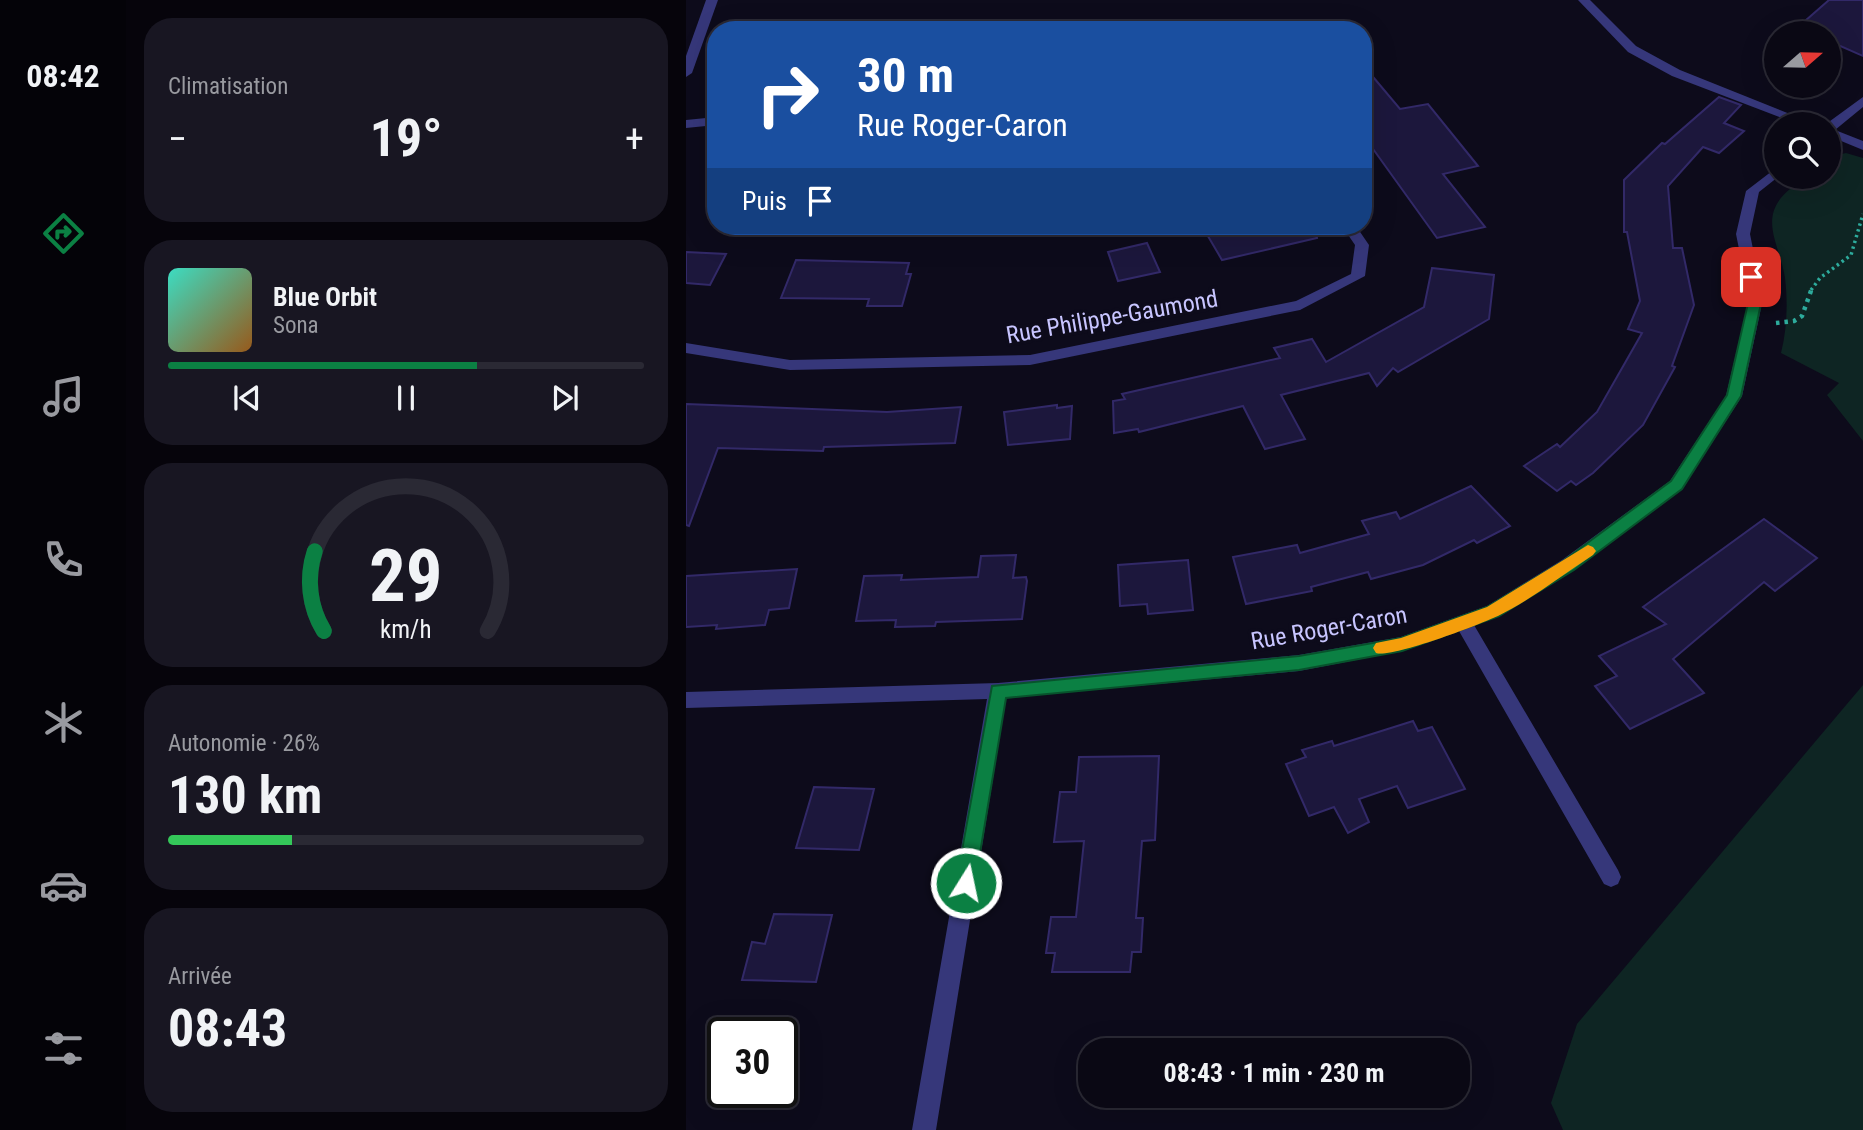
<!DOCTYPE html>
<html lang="fr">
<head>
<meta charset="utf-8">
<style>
	:root { --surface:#0a0814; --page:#181622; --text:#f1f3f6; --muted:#999aa0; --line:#2a2934; --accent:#0b8043 }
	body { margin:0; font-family:"Roboto Condensed",sans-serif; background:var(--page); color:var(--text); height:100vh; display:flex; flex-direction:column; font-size:26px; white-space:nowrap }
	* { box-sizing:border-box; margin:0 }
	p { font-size:23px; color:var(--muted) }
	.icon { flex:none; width:38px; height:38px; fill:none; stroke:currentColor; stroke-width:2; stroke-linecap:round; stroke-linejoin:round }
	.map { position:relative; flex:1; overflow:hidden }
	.drawer { display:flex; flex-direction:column; gap:18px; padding:18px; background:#06040b; width:560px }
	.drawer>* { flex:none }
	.top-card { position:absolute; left:21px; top:21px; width:665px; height:214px; border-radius:28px; box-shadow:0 7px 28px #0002,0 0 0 2px var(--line); background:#1a4fa0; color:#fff; overflow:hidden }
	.needle { width:46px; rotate:70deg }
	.buttons { position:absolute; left:1078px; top:21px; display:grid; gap:14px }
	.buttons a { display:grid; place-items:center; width:77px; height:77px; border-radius:50%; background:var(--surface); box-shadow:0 7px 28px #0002,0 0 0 2px var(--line); font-size:35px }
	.speed { position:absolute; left:21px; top:1017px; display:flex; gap:14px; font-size:35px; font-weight:700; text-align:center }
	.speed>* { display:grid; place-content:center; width:91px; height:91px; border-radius:50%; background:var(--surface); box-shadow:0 7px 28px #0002,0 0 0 2px var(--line); line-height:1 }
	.speed .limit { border:4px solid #111; border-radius:10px; background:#fff; color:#111 }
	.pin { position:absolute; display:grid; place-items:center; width:60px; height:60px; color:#fff; margin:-30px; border-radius:14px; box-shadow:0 4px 10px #0006 }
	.me { position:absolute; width:77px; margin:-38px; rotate:10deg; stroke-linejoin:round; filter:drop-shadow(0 0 5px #0008) }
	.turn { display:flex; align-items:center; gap:24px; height:147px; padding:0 35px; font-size:32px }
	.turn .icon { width:91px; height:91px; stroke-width:2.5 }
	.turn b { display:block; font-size:49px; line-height:60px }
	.then { display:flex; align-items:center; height:66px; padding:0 35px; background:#0003; gap:14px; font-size:26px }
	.big { font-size:52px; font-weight:700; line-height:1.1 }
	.drawer .card { flex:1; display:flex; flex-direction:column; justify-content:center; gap:10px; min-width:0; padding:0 24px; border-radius:28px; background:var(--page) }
	.drawer .dial { align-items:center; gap:0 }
	.dial svg { height:182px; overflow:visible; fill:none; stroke:var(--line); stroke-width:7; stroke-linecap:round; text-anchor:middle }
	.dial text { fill:var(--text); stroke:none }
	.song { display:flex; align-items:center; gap:21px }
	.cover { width:84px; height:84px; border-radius:10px; background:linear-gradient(135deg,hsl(170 70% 55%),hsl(30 70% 35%)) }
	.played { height:7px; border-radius:4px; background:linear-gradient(90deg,var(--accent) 65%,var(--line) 65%) }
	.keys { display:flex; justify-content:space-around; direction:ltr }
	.heat { display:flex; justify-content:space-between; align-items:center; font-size:38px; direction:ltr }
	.charge { height:10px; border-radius:5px; background:linear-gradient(90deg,#34c759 26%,var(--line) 0) }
	.trip { position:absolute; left:392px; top:1038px; width:392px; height:70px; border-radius:28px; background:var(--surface); box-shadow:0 7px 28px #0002,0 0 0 2px var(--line); font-weight:700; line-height:70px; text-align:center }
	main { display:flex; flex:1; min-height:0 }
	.dock { display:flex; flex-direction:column; width:126px; justify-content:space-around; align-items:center; background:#040308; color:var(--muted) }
	.dock .icon { width:49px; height:49px }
	.dock .on { color:var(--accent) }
	.dock b { font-size:32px; color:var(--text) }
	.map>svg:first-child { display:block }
	.green { fill:#0e2523 }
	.building { fill:#1c173c; stroke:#322968; stroke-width:2 }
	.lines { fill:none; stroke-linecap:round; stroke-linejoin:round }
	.path-far1 { stroke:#2dab9c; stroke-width:3.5; stroke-dasharray:2.5 3.5; stroke-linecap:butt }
	.path { stroke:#2dab9c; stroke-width:4.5; stroke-dasharray:3.5 5; stroke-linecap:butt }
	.street { fill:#36377a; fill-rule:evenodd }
	.route { fill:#0b8043; stroke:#07532c; stroke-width:2 }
	.slow { fill:#f59e0b }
	.labels { text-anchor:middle; stroke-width:7; stroke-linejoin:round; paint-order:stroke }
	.street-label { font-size:24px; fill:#c8c5ff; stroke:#0d0b1b }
</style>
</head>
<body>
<main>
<nav class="dock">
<b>08:42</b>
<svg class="icon on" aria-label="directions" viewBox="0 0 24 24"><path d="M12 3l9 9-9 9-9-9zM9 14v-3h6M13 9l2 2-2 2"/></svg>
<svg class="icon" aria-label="music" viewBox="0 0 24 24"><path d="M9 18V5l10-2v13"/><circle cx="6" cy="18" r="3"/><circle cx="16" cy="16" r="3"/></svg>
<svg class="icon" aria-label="phone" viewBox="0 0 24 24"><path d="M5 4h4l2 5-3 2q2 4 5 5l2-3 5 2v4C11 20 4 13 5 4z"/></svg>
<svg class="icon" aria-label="climate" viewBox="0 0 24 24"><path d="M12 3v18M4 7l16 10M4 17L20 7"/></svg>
<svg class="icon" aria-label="car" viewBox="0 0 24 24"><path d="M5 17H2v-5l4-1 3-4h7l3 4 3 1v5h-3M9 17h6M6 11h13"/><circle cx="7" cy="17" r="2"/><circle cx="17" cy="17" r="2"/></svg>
<svg class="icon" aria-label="filters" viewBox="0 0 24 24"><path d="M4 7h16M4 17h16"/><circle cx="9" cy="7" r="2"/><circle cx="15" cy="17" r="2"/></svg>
</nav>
<section class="drawer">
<div class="card"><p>Climatisation</p>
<div class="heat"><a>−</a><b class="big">19°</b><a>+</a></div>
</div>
<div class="card">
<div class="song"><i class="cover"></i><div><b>Blue Orbit</b><p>Sona</p></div></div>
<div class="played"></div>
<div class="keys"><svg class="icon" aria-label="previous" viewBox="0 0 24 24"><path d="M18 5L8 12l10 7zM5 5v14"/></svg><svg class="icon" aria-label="pause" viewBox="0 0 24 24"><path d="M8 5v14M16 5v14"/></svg><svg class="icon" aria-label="next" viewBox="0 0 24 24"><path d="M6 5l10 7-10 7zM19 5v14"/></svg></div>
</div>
<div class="card dial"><svg viewBox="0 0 100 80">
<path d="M14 69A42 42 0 1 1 86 69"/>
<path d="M14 69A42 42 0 0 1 10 34" stroke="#0b8043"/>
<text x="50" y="56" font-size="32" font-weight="700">29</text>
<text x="50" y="72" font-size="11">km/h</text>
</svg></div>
<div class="card"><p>Autonomie · 26%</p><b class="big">130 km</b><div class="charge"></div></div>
<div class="card"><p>Arrivée</p><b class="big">08:43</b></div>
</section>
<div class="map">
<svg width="1177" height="1130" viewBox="0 0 1177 1130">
	<rect width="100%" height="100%" fill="#0d0b1b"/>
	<!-- green -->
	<g class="green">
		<path d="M1160 153 1177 158V441L1141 395 1153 383 1095 353C1101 329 1102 303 1099 278 1094 244 1070 217 1104 189 1118 178 1125 177 1143 177V157Z"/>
		<polygon points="1177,685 1177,1130 877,1130 865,1103 891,1024"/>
	</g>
	<!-- building -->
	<g class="building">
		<polygon points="1143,0 1177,0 1177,56 1143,41 1143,33 1120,31 1128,25 1119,21"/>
		<polygon points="677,65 714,109 742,104 792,166 757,174 799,227 751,238 677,135"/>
		<polygon points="1033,97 1055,105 1038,123 1058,131 1033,153 1017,147 982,186 987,248 996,248 1008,305 986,366 989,367 957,425 907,473 890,485 885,481 871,491 838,466 871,444 874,447 911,412 956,333 942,329 954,301 941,232 938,232 938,180 976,143 979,144"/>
		<polygon points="516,226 629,226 631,238 536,260"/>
		<polygon points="461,243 474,272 432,281 422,252"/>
		<polygon points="0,252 40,254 24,285 0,283"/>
		<polygon points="110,260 223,263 220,274 225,274 216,306 181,306 183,299 95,298"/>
		<polygon points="746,268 808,275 803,319 712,372 707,368 691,386 683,373 595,395 619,439 579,449 557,406 453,432 452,429 428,433 427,401 439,399 436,394 594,358 588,348 626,339 640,362 738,307"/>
		<polygon points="0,404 201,412 275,407 269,443 138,447 137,451 32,448 3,526 0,525"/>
		<polygon points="371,405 371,408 386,406 384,439 322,445 318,412"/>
		<polygon points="785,486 824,526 791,543 788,540 737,565 685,579 682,572 625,587 626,591 560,604 547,557 611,545 614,553 683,534 676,521 710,512 714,519"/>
		<polygon points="1078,519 1131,558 1089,591 1078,582 987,659 1018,693 944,729 909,686 931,676 913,656 980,624 957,607"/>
		<polygon points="330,555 327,578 340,577 341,581 336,619 250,622 249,626 209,627 210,620 170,621 178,576 216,575 215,580 292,577 295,556"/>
		<polygon points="502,560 507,610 462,614 461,604 434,606 432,565"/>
		<polygon points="111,569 103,608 83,610 79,625 30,629 31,625 0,627 0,576"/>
		<polygon points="727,721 732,731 746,727 779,789 722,808 711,786 673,799 683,822 662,833 648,807 623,816 600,764 620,757 616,750 646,741 648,746"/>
		<polygon points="473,756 469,840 456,841 450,918 457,918 455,952 446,952 444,972 366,972 369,953 360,953 365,917 390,917 398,841 368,842 374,792 390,792 393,757"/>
		<polygon points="128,787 188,789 173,850 110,848"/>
		<polygon points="88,914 146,915 130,982 56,980 66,942 79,944"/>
	</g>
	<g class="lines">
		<!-- path-far1 -->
		<polyline class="path-far1" points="1125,290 1134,278 1165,255 1177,214"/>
		<!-- path -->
		<polyline class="path" points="1090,323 1108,321 1116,316 1126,288"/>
		<!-- street -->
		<g class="street">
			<polygon points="20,0 32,0 6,73 0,77 0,56"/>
			<polygon points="892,0 904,0 950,46 994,70 1129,124 1112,124 986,76 942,52"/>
			<polygon points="1177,97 1177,107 1149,130 1177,141 1177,150 1143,136 1143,124 1140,124"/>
			<polygon points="30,117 30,125 0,128 0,120"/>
			<polygon points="1090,168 1092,177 1073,192 1064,234 1077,299 1056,396 996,489 888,570 813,616 788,625 932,870 935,877 932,884 925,887 918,884 773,631 716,651 613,671 320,698 250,1130 226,1130 301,699 0,708 0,692 312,683 613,655 715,637 801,606 876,560 984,481 1040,396 1063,299 1050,234 1060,191"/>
			<polygon points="656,226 670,226 683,245 679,276 614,310 344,365 104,370 0,353 0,343 104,360 344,355 610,301 665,274 669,245"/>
		</g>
	</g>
	<!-- route -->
	<polygon class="route" points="1065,273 1072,277 1076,299 1055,396 996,489 888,570 813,616 716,651 613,670 320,698 289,883 287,889 280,892 273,889 270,883 306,686 613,656 715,638 801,607 877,561 985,481 1041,395 1063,299 1059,277"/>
	<!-- slow -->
	<path class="slow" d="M902 545 907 547 910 551 907 555C876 575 845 600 812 616 792 625 707 658 690 653L687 648 690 643 715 638 801 607Z"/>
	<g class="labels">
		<!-- street labels -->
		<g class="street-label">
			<text transform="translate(426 317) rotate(-10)" y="8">Rue Philippe-Gaumond</text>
			<text transform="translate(643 628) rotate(-10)" y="8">Rue Roger-Caron</text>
		</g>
	</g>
</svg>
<div class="buttons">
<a><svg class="needle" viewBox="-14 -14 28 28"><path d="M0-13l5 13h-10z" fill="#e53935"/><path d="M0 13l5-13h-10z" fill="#999aa0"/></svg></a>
<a><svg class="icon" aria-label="search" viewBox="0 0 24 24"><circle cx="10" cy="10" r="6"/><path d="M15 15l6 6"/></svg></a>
</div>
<div class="speed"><div class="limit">30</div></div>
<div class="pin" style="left:1065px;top:277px;background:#d93025"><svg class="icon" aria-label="arrive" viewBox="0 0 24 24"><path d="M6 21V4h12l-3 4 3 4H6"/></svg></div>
<svg class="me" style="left:280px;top:883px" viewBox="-20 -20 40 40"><circle r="17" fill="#0b8043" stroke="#fff" stroke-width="3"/><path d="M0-11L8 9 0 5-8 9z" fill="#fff"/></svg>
<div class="trip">08:43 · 1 min · 230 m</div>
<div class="top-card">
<div class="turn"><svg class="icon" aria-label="right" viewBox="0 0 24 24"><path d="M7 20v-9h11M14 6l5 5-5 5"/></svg><div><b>30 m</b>Rue Roger-Caron</div></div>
<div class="then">Puis<svg class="icon" aria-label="arrive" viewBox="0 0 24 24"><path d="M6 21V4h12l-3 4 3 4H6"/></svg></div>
</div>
</div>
</main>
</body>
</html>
